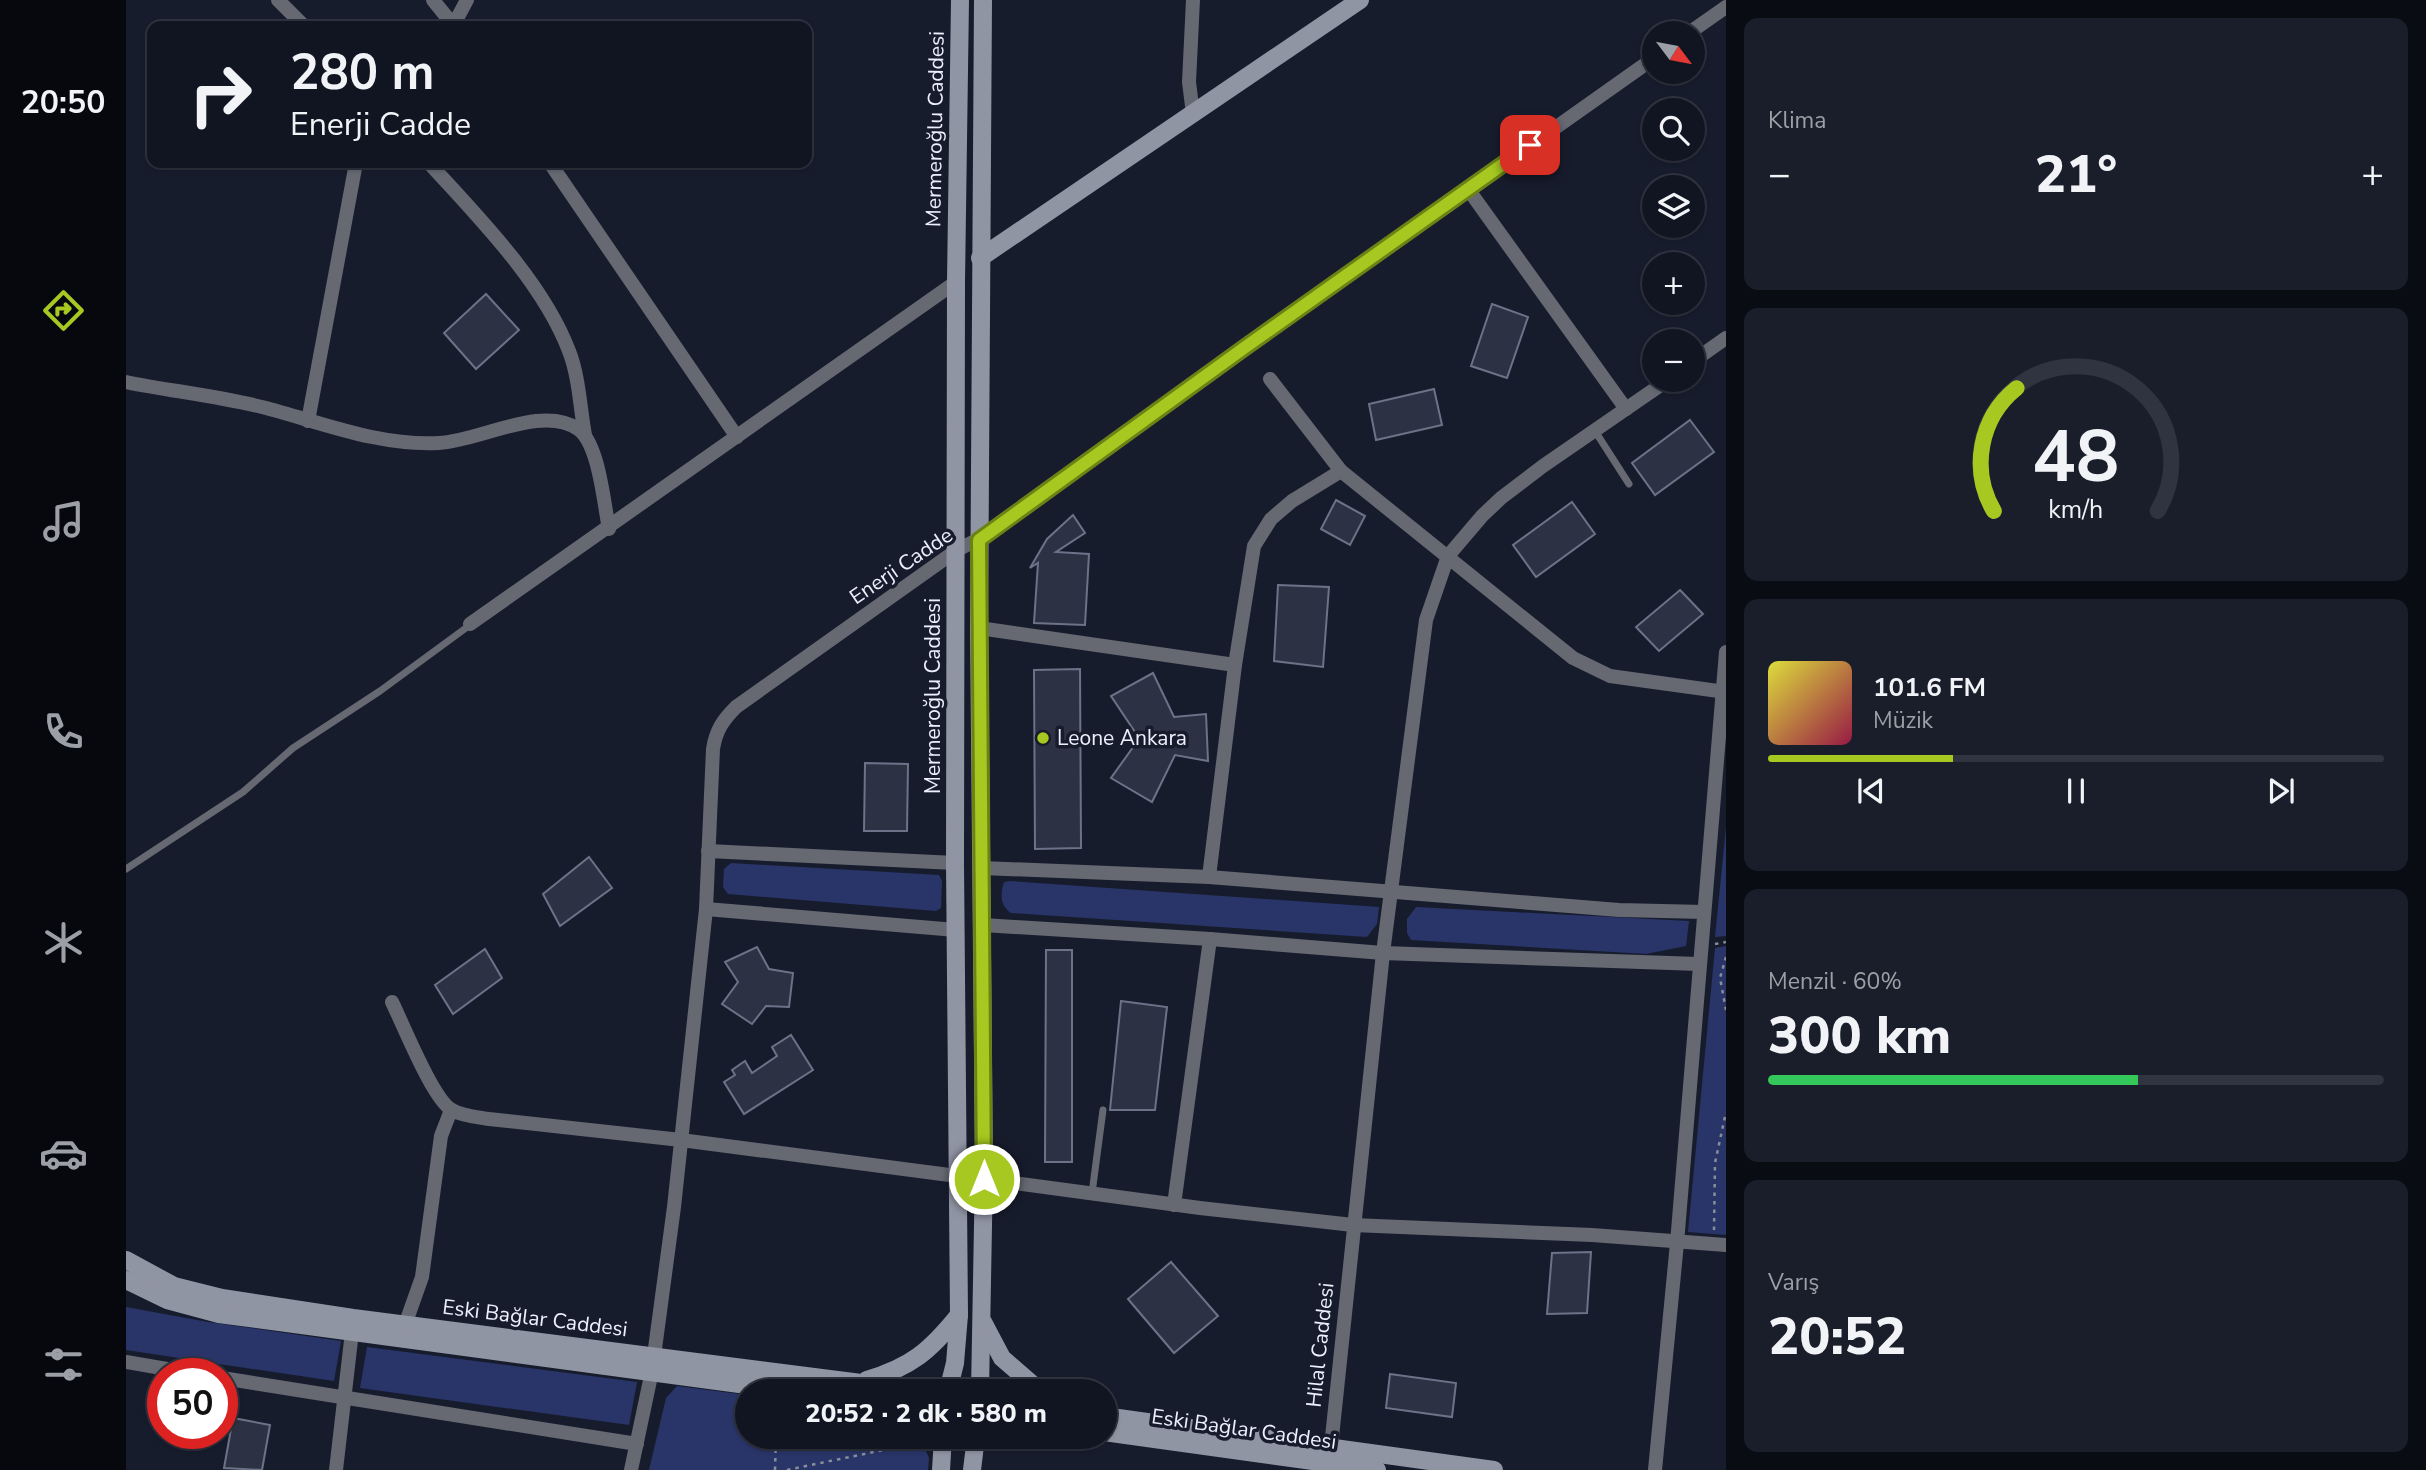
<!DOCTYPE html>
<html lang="tr">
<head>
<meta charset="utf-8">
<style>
	:root { --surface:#111522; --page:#1a1e2a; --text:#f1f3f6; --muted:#9c9fa5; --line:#303440; --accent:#a6c820 }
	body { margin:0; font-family:"Nunito Sans",sans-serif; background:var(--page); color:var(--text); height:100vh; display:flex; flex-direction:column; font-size:26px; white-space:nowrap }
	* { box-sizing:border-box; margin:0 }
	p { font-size:23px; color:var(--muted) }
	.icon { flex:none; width:38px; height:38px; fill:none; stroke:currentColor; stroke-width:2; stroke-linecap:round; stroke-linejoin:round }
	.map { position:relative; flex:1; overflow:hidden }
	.panel { display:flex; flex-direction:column; gap:18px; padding:18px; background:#090c13; width:700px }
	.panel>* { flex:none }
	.banner { position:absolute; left:21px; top:21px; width:665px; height:147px; border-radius:14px; box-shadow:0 2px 5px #0004,0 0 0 2px var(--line); background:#111522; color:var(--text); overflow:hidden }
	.needle { width:46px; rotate:122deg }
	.tools { position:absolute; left:1516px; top:21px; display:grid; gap:14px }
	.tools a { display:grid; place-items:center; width:63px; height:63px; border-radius:50%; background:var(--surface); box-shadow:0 2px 5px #0004,0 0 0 2px var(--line); font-size:35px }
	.speed { position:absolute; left:21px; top:1358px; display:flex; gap:14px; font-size:35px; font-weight:700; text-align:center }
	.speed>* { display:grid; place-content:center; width:91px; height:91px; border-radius:50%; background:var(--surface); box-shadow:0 2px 5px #0004,0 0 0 2px var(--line); line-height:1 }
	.speed .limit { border:10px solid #d22; background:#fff; color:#111 }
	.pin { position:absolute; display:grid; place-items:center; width:60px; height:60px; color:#fff; margin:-30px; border-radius:14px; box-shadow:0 4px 10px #0006 }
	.me { position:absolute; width:77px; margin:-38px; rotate:0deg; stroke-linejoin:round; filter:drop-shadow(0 0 5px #0008) }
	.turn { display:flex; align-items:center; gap:24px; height:147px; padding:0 28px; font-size:32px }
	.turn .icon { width:91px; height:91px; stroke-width:2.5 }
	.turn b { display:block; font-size:49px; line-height:60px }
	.big { font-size:52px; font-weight:800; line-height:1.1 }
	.panel .tile { flex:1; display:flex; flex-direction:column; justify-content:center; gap:10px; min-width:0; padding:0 24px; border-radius:14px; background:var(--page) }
	.panel .dial { align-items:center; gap:0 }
	.dial svg { height:182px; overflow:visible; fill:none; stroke:var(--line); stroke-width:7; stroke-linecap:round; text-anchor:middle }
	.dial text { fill:var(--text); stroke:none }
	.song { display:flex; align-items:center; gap:21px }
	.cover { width:84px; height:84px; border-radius:10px; background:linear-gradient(135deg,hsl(60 70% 55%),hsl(340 70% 35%)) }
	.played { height:7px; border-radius:4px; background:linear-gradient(90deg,var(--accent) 30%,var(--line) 30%) }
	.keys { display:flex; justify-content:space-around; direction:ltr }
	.heat { display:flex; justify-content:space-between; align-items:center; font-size:38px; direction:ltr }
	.charge { height:10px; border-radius:5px; background:linear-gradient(90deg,#34c759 60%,var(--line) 0) }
	.trip { position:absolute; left:609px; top:1379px; width:382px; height:70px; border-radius:35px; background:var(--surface); box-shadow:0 2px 5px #0004,0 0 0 2px var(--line); font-weight:800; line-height:70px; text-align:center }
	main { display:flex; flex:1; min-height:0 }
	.menu { display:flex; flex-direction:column; width:126px; justify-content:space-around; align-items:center; background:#07080e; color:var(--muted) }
	.menu .icon { width:49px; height:49px }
	.menu .selected { color:var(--accent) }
	.menu b { font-size:32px; color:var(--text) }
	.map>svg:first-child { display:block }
	.green { fill:#293568 }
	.building { fill:#2c3244; stroke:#6c7388; stroke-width:2 }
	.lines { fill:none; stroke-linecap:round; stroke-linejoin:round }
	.path { stroke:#898e9c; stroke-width:2.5; stroke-dasharray:3.5 5; stroke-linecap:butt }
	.lane { stroke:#666972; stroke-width:7 }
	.street { stroke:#666972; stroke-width:14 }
	.secondary { stroke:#9095a4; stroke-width:18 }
	.route-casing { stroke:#6c8215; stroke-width:18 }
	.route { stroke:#a6c820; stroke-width:12 }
	.poi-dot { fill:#a6c820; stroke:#171c2d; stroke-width:2.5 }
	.labels { text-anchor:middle; stroke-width:7; stroke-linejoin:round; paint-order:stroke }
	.street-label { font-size:21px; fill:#ecf0fc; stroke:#171c2d }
	.poi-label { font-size:21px; fill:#ecf0fc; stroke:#171c2d; text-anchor:start }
</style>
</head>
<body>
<main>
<nav class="menu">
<b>20:50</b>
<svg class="icon selected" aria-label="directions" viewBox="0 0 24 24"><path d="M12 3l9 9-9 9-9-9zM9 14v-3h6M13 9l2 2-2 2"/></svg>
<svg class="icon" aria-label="music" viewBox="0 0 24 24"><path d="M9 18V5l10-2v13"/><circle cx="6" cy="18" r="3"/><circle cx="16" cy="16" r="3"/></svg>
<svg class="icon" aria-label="phone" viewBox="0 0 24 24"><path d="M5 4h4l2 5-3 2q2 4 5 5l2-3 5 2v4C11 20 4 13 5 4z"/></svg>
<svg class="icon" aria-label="climate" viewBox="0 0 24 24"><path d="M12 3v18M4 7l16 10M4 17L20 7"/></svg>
<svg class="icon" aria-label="car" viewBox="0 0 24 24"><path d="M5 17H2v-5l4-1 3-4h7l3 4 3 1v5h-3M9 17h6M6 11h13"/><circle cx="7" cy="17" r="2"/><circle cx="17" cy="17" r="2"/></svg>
<svg class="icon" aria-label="filters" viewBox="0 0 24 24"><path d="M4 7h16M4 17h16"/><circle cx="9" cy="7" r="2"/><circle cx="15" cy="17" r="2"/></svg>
</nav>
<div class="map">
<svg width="1600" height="1470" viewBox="0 0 1600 1470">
	<rect width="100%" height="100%" fill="#171c2d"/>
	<!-- green -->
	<g class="green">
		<polygon points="1600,827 1600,936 1589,937"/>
		<polygon points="605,863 813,875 816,881 815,908 810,911 602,894 597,887 598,869"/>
		<path d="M884 881 1253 907 1251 924 1241 937 885 913C874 906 874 894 878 882Z"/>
		<polygon points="1290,907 1563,921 1560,946 1520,954 1285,940 1281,933 1281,919"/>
		<polygon points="1600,946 1600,1235 1562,1232 1589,948"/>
		<polygon points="0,1307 82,1322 215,1341 208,1381 0,1350"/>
		<polygon points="241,1347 511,1382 503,1425 234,1388"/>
		<polygon points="551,1386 621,1395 621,1437 794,1437 803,1458 802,1470 523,1470 540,1398"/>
	</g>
	<!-- building -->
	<g class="building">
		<polygon points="360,294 393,330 350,369 318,333"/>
		<polygon points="1366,304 1402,317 1381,378 1345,366"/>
		<polygon points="1308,389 1316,425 1250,440 1243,404"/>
		<polygon points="1564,420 1588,452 1529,495 1506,463"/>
		<polygon points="1210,500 1239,516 1224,545 1195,529"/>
		<polygon points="1446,502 1469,534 1410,577 1387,545"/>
		<polygon points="947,515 959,533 930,552 963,554 959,625 908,623 912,563 904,568 921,539"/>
		<polygon points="1152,585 1203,587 1197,667 1148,661"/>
		<polygon points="1554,590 1577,614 1533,651 1510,627"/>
		<polygon points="954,669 955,848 909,849 908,670"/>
		<polygon points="1027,673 1048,717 1080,714 1082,761 1049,755 1026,802 985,778 1010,743 1009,732 985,696"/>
		<polygon points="739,763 782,764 781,831 738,831"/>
		<polygon points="463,857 486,888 434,926 417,894"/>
		<polygon points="631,947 643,969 667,973 663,1007 640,1006 626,1024 596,1004 612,982 599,962"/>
		<polygon points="359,949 376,978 327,1014 309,985"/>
		<polygon points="920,950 946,950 946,1162 919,1162"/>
		<polygon points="995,1001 1041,1007 1029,1110 984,1110"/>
		<polygon points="665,1035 687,1070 618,1114 598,1082 609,1075 606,1070 619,1061 626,1073 651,1056 646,1047"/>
		<polygon points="1465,1252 1461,1313 1421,1314 1426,1253"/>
		<polygon points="1045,1262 1092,1316 1048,1353 1002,1299"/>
		<polygon points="1264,1374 1330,1383 1326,1417 1260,1408"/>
		<polygon points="107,1418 144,1425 136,1470 98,1468"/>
	</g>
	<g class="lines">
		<!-- path -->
		<g class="path">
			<polyline points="1589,944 1600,942"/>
			<polyline points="1600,957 1594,978 1600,1010"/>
			<polyline points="1588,1230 1589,1163 1600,1112"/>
			<polyline points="649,1470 650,1437"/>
			<polyline points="661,1470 762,1449 792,1437"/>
		</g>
		<!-- lane -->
		<g class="lane">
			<polyline points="1469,431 1503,484"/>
			<polyline points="0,869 117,792 167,748 254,691 344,625"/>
			<polyline points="966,1193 977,1110"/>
		</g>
		<!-- street -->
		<g class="street">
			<polyline points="152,0 178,26"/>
			<polyline points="307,0 328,26"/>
			<polyline points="1067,0 1063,82 1067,114"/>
			<polyline points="327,26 341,0"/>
			<polyline points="1563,33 1600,7"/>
			<path d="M303 163C352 217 417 282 443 351 453 376 454 408 459 435"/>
			<polyline points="424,163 611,437"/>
			<polyline points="1342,189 1500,409"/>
			<polyline points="1566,362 1600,338"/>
			<polyline points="1144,379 1215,471 1447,658 1484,676 1600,692"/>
			<path d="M0 382C45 391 92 396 136 407 195 422 251 446 313 443 354 441 416 404 452 429 473 443 478 505 483 529"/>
			<polyline points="182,421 230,163"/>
			<polyline points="344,624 830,282"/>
			<polyline points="853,628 1109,665"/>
			<polyline points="582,851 829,863"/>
			<polyline points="856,868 1083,877 1493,910 1578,912"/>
			<polyline points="1083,877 1109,665 1128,546 1145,519 1166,501 1215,471"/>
			<polyline points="580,909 830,930"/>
			<polyline points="857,925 1084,939 1257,953 1573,964"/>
			<path d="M266 1002C277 1024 307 1100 326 1110 336 1116 351 1117 363 1119L555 1140 831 1176"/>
			<polyline points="858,1179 1074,1208 1227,1225 1466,1235 1600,1245"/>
			<polyline points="1048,1205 1084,939"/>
			<polyline points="279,1325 296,1277 315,1136 325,1110"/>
			<polyline points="0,1362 70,1374"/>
			<polyline points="96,1378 511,1444"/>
			<polyline points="1204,1456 1257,953 1300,620 1322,556 1356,516 1375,498 1417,466 1542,380"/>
			<polyline points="210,1470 227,1323"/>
			<path d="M505 1470 526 1371 548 1207 580 909 587 749C590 730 597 720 610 707L831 550 853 539 1118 348 1528 58"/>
			<polyline points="1529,1470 1551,1243 1600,652"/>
		</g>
		<!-- secondary -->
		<g class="secondary">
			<polyline points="854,258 1234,0"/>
			<polyline points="0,1260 48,1286 96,1298 227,1318 790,1390 820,1391"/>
			<polyline points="0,1280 41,1300 93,1314 664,1391"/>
			<polyline points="857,1322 876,1358 914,1391"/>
			<path d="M741 1380C785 1367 804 1351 833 1315"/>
			<polyline points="822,1391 829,1363 833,1315 829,863 830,282 834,0"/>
			<polyline points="854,1391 858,1170 853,628 857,0"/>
			<polyline points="978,1416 1368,1470"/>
			<polyline points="978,1432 1251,1470"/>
			<polyline points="815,1470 817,1437"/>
			<polyline points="846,1470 850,1437"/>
		</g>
	</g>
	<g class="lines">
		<!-- route casing -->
		<g class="route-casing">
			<polyline id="route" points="858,1179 853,540 1118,348 1404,145"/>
		</g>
		<!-- route -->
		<use href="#route" class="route"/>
	</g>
	<!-- markers -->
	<circle class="poi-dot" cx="917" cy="738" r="7"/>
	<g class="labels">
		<!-- street labels -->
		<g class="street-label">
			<text transform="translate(809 129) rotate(-89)" y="7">Mermeroğlu Caddesi</text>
			<text transform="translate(775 566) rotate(-34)" y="7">Enerji Cadde</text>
			<text transform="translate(807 696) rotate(-90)" y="7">Mermeroğlu Caddesi</text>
			<text transform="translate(409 1318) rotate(7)" y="7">Eski Bağlar Caddesi</text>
			<text transform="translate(1194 1345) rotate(-84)" y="7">Hilal Caddesi</text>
			<text transform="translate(1118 1429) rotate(8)" y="7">Eski Bağlar Caddesi</text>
		</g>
		<!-- poi labels -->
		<g class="poi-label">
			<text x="931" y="745">Leone Ankara</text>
		</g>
	</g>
</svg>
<div class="tools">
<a><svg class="needle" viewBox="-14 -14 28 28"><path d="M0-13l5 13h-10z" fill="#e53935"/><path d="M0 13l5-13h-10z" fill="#9c9fa5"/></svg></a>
<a><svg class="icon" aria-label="search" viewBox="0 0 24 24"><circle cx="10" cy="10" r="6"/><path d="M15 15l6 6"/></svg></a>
<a><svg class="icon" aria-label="layers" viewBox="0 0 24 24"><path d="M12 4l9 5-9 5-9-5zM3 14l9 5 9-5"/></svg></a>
<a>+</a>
<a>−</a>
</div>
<div class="speed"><div class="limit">50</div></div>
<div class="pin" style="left:1404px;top:145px;background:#d93025"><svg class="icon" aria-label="arrive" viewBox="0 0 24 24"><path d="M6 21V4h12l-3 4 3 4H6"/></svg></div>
<svg class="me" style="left:858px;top:1179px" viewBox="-20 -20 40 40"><circle r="17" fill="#a6c820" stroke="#fff" stroke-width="3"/><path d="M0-11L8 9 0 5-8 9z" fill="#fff"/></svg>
<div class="trip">20:52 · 2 dk · 580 m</div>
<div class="banner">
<div class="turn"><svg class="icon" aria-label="right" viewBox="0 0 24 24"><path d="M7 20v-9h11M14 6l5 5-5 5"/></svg><div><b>280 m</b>Enerji Cadde</div></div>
</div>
</div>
<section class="panel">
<div class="tile"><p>Klima</p>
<div class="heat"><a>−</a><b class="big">21°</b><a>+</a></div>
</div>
<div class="tile dial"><svg viewBox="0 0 100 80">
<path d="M14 69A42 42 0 1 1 86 69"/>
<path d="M14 69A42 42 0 0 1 24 15" stroke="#a6c820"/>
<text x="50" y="56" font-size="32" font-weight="700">48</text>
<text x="50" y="72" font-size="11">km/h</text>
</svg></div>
<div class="tile">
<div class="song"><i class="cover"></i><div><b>101.6 FM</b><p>Müzik</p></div></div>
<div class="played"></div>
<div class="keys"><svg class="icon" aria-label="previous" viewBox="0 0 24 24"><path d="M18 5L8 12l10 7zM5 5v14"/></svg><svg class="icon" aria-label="pause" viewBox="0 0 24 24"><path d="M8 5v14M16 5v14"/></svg><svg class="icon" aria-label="next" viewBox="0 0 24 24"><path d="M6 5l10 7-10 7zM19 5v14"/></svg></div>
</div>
<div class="tile"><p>Menzil · 60%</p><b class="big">300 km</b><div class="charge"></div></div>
<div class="tile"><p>Varış</p><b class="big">20:52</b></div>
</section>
</main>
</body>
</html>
